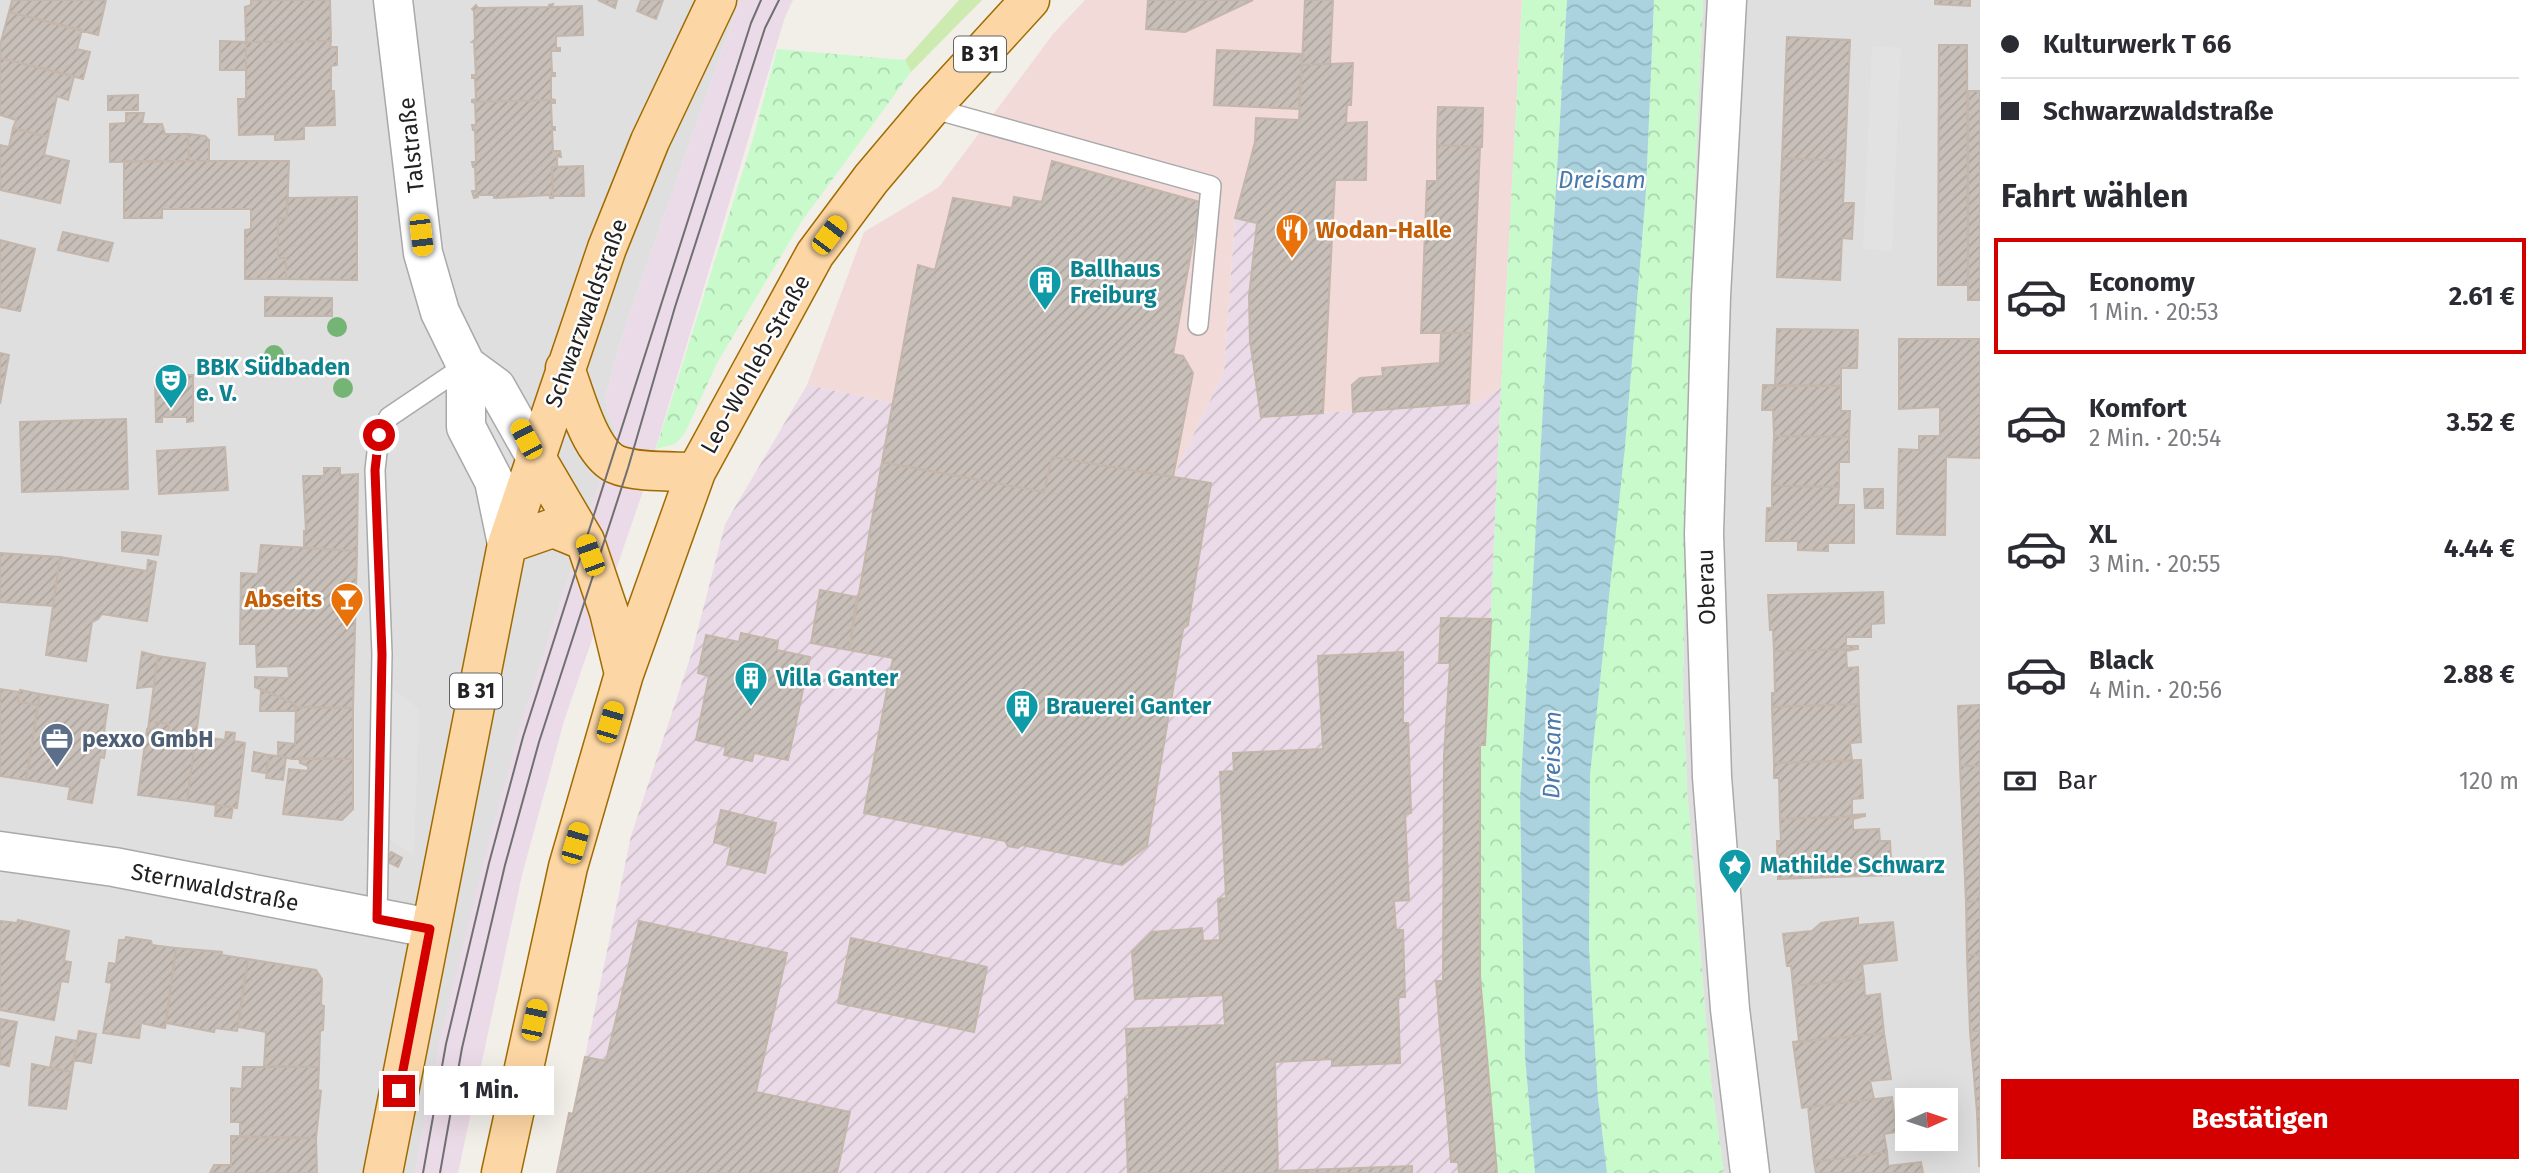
<!DOCTYPE html>
<html lang="de">
<meta charset="utf-8">
<style>
body{margin:0;font-family:"Fira Sans",sans-serif;background:#f7f7f7;color:#2b2b33;height:100vh;display:flex;flex-direction:column;font-size:26px;white-space:nowrap}
*{box-sizing:border-box;margin:0}
p{font-size:23px;color:#7c7c81}
.icon{flex:none;width:38px;height:38px;fill:none;stroke:currentColor;stroke-width:2;stroke-linecap:round;stroke-linejoin:round}
.map{position:relative;flex:1;overflow:hidden}
.drawer{display:flex;flex-direction:column;background:#fff;width:560px}
.drawer>*{flex:none}
.hud{display:grid;align-content:center;height:154px;padding:0 21px;background:#fff}
.needle{width:46px;rotate:87deg}
.buttons{position:absolute;left:1895px;top:1088px;display:grid;gap:14px}
.buttons a{display:grid;place-items:center;width:63px;height:63px;border-radius:0px;background:#fff;box-shadow:0 7px 28px #0002;font-size:35px}
.end{position:absolute;width:32px;height:32px;margin:-16px;border:9px solid #d40000;background:#fff;box-shadow:0 0 0 4px #fff}
.from{border-radius:50%}
.bubble{position:absolute;height:49px;border-radius:0px;background:#fff;box-shadow:0 7px 28px #0002;font-size:23px;font-weight:700;line-height:49px;text-align:center}
.car{position:absolute;width:21px;height:42px;margin:-21px -10px;border-radius:9px;box-shadow:0 0 5px 2px #0007;background:linear-gradient(#f5c518 24%,#345 0 40%,#f5c518 0 76%,#345 0 86%,#f5c518 0)}
.hud b{display:flex;align-items:center;gap:24px;height:66px;font-size:26px}
.hud b+b{border-top:2px solid #e1e1e2}
.hud i{width:18px;height:18px;background:#2b2b33}
ul{padding:0;list-style:none}
li{display:flex;align-items:center;gap:21px;height:116px;margin:0 14px 10px;padding:0 7px;border:4px solid transparent;border-radius:0px}
li div{flex:1}
li b{display:block;font-size:26px}
li em{font-style:normal;font-weight:700}
li.selected{border-color:#d40000}
li>.icon{width:63px;height:63px;stroke-width:1.5}
h2{padding:0 21px;font-size:32px;line-height:84px}
.pay{display:flex;align-items:center;gap:18px;height:77px;padding:0 21px;font-size:26px}
.pay p{margin-inline-start:auto}
.cta{display:flex;gap:14px;margin-top:auto;padding:14px 21px}
.cta a{flex:1;height:80px;border-radius:0px;background:#d40000;color:#fff;font-size:28px;font-weight:700;line-height:80px;text-align:center}
main{display:flex;flex:1;min-height:0}
.map>svg:first-child{display:block}
</style>
<main>
<div class="map">
<svg width="1980" height="1173" viewBox="0 0 1980 1173">
<defs>
<pattern id="industrial-furrows" width="10" height="10" patternUnits="userSpaceOnUse" patternTransform="scale(1.75)"><rect width="10" height="10" fill="#ebdbe8"/><path d="M-1 1l2-2M0 10L10 0M9 11l2-2" fill="none" stroke="#c9bcc7"/></pattern>
<pattern id="park-crowns" width="20" height="18" patternUnits="userSpaceOnUse" patternTransform="scale(1.75)"><rect width="20" height="18" fill="#c8facc"/><path d="M2 6a3 3 0 1 1 6 0M12 15a3 3 0 1 1 6 0" fill="none" stroke="#acd6af"/></pattern>
<pattern id="water-waves" width="16" height="10" patternUnits="userSpaceOnUse" patternTransform="scale(1.75)"><rect width="16" height="10" fill="#aad3df"/><path d="M0 5q4-4 8 0t8 0" fill="none" stroke="#92b5bf"/></pattern>
<pattern id="building-hatch" width="6" height="6" patternUnits="userSpaceOnUse" patternTransform="scale(1.75)"><rect width="6" height="6" fill="#c7bfb8"/><path d="M-1 1l2-2M0 6l6-6M5 7l2-2" fill="none" stroke="#aba49e"/></pattern>
</defs>
<rect width="100%" height="100%" fill="#f2efe9"/>
<!-- residential -->
<path fill="#e0dfdf" fill-rule="evenodd" d="M0,0H740L624,330L606,395L608,414L616,431L518,735L440,1043L415,1173H0Z
M1703,0H1980V1173H1724L1711,1081L1687,790L1683,690L1690,300ZM1908,1101H1946V1139H1908Z"/>
<!-- commercial -->
<path fill="#f2dad9" d="M1085,0H1522L1501,387L1479,402L1261,417L1250,341L1249,296L1257,224L1235,218L1224,372L1173,477L893,403L807,385L864,232L939,187L1053,34Z"/>
<!-- industrial -->
<path fill="url(#industrial-furrows)" d="M1235,218L1257,223L1249,296L1250,341L1261,417L1479,402L1501,387L1485,745H1480V976L1497,1173H557L569,1113L573,1114L631,836L692,652L725,524L807,385L893,403L1173,477L1224,372Z"/>
<!-- railway -->
<path fill="#ebdbe8" d="M740,0H793L785,17L642,494L564,721L522,875L458,1173H415L440,1043L484,861L518,735L616,431L608,414L606,395L624,330Z"/>
<!-- grass -->
<path fill="#cdebb0" d="M959,0H982L911,72L905,60Z"/>
<!-- park -->
<path fill="url(#park-crowns)" d="M1522,0H1567L1520,798L1525,1056L1535,1173H1497L1480,976V745L1485,744L1501,387Z
M1654,0H1703L1690,300L1683,690L1687,790L1711,1081L1724,1173H1607L1598,1098L1589,949L1590,775L1646,191Z
M777,49L905,60L911,72L802,221L717,363L685,433L675,444L656,449L755,132Z"/>
<!-- parking -->
<path fill="#e2e2e2" d="M1872,46L1901,48L1892,251L1863,249Z
M389,686L419,709L414,855L386,837Z"/>
<!-- water -->
<path fill="url(#water-waves)" d="M1567,0H1654L1646,191L1625,446L1590,775L1589,949L1598,1098L1607,1173H1535L1525,1056L1520,798Z"/>
<!-- building -->
<path fill="url(#building-hatch)" stroke="#c4b6ab" stroke-width="2" d="M12,0H106L98,35L9,12Z
M251,0H330L331,41L246,42L245,7L251,5Z
M598,0H617L615,8Z
M641,0H663L656,19L637,11Z
M1148,0H1253L1185,32L1146,29Z
M1305,0H1333L1330,64L1302,65Z
M1935,0H1970V6L1935,4Z
M553,4L552,7L582,6L583,35L556,36V48H560V51H551L552,73H555V76H551V99L555,100L472,102V100L476,99L475,78H472V75H476L474,42H472L475,39L474,11L472,9L476,5L478,8L549,7V5Z
M9,12L82,30L77,49L90,52L83,79L0,58V45Z
M1787,37L1850,40L1845,161L1782,158Z
M220,41L246,42V70H220Z
M331,41L330,47H337V65L331,66V91H334L335,125L304,126V139L275,140V134L239,135L238,99H246V42Z
M1939,45H1967L1968,285H1938Z
M1217,50L1302,54L1299,109L1214,105Z
M0,58L74,76L68,100L57,96L48,137L13,128L16,120L0,115Z
M1353,63L1351,105H1347L1346,123L1367,122L1366,180H1335L1323,413L1261,417L1250,341L1249,296L1257,223L1235,218L1255,142L1256,118L1299,120L1302,65Z
M1968,91H1980V300H1968Z
M138,95V110H108V96Z
M555,100V103H551L552,127H555V130H552L553,151H560L561,157L557,156V167H552L553,198H550V195L494,198V195H478V197L474,198L472,191H476L475,167H473L472,162H476L475,130H473L472,125H476L475,103L472,102Z
M1438,107L1483,108L1482,147L1437,145Z
M126,113H144L142,124H162L165,134H188L189,161L110,162V124L126,123Z
M13,128L48,137L44,155L69,161L60,203L0,190V145L9,147Z
M188,134L205,136L209,140V161H189Z
M1437,145L1480,147L1472,333H1421L1427,181H1437Z
M1782,158L1845,161L1843,203H1854L1852,239L1842,238L1840,280L1777,277Z
M124,161H289L287,218H278V258H286V279H245V230L251,229V209H162V218H124Z
M1052,161L1200,202L1173,354L1183,356L1193,373L1173,477L1052,457L1044,492L882,462L918,265L935,270L953,198L1012,208L1014,197L1042,202Z
M583,166L584,196H553L552,167Z
M357,197V280L286,279V258H278V218H287V198Z
M63,232L113,243L108,261L58,250Z
M0,240L35,249L20,311L0,307Z
M265,297L332,298V316H265Z
M1777,329L1858,330L1857,368H1841V386H1775Z
M1441,333H1472L1469,403L1353,412L1352,385L1360,378L1383,376L1382,368L1440,363Z
M1899,339H1980V458L1946,457L1945,535L1897,534L1899,449L1919,450V436H1940V407L1899,409Z
M0,353L9,355L0,404Z
M160,375V380H188V375H193V421L187,422V417H162V422H156L155,376Z
M1763,385L1841,386V411H1850L1849,437L1774,436L1773,410H1762Z
M126,419L128,489L22,492L20,422Z
M1774,436L1849,437V462H1839V487L1772,486Z
M225,447L228,490L159,494L157,451Z
M1052,457L1211,483L1188,625L1183,629L1147,846L1122,865L1022,845L1018,848L1008,846L1005,841L864,813L893,658L849,650L882,462L1044,492Z
M324,468H340V475L358,474L357,551L304,548V531H306L303,476H324Z
M1772,486L1839,487L1838,505H1854V543H1828V551L1798,550V541H1766L1767,508H1772Z
M1864,489H1883V508H1865Z
M122,532L161,536L158,555L122,551Z
M261,545L357,551L353,708L296,707L295,704L255,687V677L289,678L288,666L257,667L256,644H240L241,573L258,574Z
M0,553L60,557L53,606L0,602Z
M60,557L147,571L148,560L156,562L147,621L102,614L98,619L92,622L86,661L46,655Z
M820,590L857,597L849,650L811,643Z
M1883,592L1884,623L1871,624V637H1846V646H1858V649L1774,651L1773,630H1770L1768,595Z
M1441,618L1491,619L1485,745H1480V976L1497,1173H1459L1458,1162H1451L1436,981H1443L1444,755L1450,663H1439Z
M741,633L778,641L777,650L810,657L788,760L754,753L752,761L724,755L726,747L696,740L709,676L698,673L706,635L739,642Z
M1858,649L1846,651L1847,668L1858,667L1859,704L1772,707V693H1775L1774,651Z
M142,652L158,656L154,686L137,688Z
M1403,652V723H1408L1411,813L1405,814L1409,900L1394,901L1396,930H1403L1405,997H1398L1400,1063L1332,1066V1059L1275,1062L1278,1171L1412,1166V1173H1128L1125,1099H1129L1126,1029L1225,1025L1223,995L1135,999L1132,952L1152,932L1202,928L1203,941L1220,940L1218,899L1226,898L1220,772L1234,771L1233,753L1323,749L1318,656Z
M158,656L205,663L196,736L168,732L169,724L156,722L155,730L148,729Z
M0,689L19,692L18,702L38,705L26,780L0,776Z
M261,689L295,704L296,711H260Z
M20,690L40,694L38,705L18,702Z
M40,694L108,705L103,739H107L104,758L100,757L92,803L68,799L70,787L26,780Z
M1859,704L1861,742L1850,743L1852,761L1774,763L1772,707Z
M1980,705V766H1960L1958,706Z
M296,707L353,708V759H292L278,756V742L295,744Z
M156,722L169,724L168,732L196,736L187,801L138,795L147,729L155,730Z
M226,732L235,733L234,741L245,743L237,808L187,801L196,736L225,740Z
M254,752L269,755L266,773L252,771Z
M269,755L286,757L283,780L266,778Z
M299,758L353,759V809L342,820L283,814L289,769L308,771V766L300,763Z
M1861,760L1863,798L1852,799V815L1865,814V816L1780,819L1779,778H1774V763Z
M1960,766H1980V901L1966,902Z
M216,805L233,807L231,818L215,816Z
M721,810L776,823L765,873L727,864L731,847L714,842Z
M1865,816L1853,819V830L1879,829L1880,841H1890L1892,875L1778,879L1777,841H1781L1780,819Z
M391,852L402,858L398,867L386,861Z
M1980,901V955H1967L1966,902Z
M1858,918V925L1893,922L1897,960L1862,964L1864,979L1793,986L1791,966H1787L1783,934L1812,931L1821,923Z
M18,920L69,931L64,961L71,962L68,982L61,981L54,1020L0,1010V921L17,923Z
M639,921L787,953L756,1092L850,1112L837,1173H557L569,1113L573,1114L585,1057L606,1061Z
M126,937L151,941L152,945L176,948L165,1028L141,1023L139,1038L103,1033L112,983L106,982L109,963L116,964L119,940H125Z
M851,938L987,967L974,1032L838,1003Z
M176,948L222,952V955L248,959L237,1031L215,1028L214,1032L166,1023Z
M1967,955H1980V1031H1970Z
M248,959L316,970L322,979L321,1005L324,1006L323,1030L320,1031L319,1067L264,1066L266,1032L238,1027Z
M1864,979L1865,996L1880,994L1884,1033L1799,1042L1793,986Z
M0,1019L17,1022L9,1066L0,1064Z
M79,1031L96,1034L91,1063L74,1060Z
M1970,1031H1980V1112H1977Z
M1884,1033L1891,1079L1870,1081L1874,1099L1802,1108L1793,1042Z
M56,1037L77,1041L72,1072L50,1068Z
M32,1064L72,1072L66,1109L29,1105Z
M243,1067H319L318,1090L321,1091L316,1138L240,1137V1122H231V1088L242,1089Z
M1892,1097L1896,1132L1884,1134L1887,1152L1814,1162L1808,1107Z
M1977,1112H1980V1166H1979Z
M231,1136L316,1138L317,1173H210L214,1165H231Z
M1887,1152L1888,1166L1921,1162L1923,1173H1816L1814,1162Z"/>
<g fill="none" stroke-linecap="round" stroke-linejoin="round">
<defs>
<path id="service" d="M931,108L1211,186L1198,325
M377,919L382,654L375,470L379,435L389,417L466,365"/>
<path id="minor" d="M1727,0L1711,296L1704,534L1712,777L1730,1009L1750,1173
M0,851L114,867L430,928"/>
<path id="tertiary" d="M393,0L423,253L440,312L466,365V427L494,481L507,544
M466,365L496,387L535,456"/>
<path id="primary" d="M565,368C575,394 589,451 615,464C635,473 673,471 696,472
M535,456L585,541L609,612L624,674
M507,544L553,528L585,541
M383,1173L507,544L607,248L650,141L717,0
M501,1173L568,867L624,674L696,472L815,254L871,179L931,108L1030,0"/>
</defs>
<!-- service casing -->
<use href="#service" stroke="#a9a9a9" stroke-width="22"/>
<!-- minor casing -->
<use href="#minor" stroke="#a9a9a9" stroke-width="41"/>
<!-- tertiary casing -->
<use href="#tertiary" stroke="#a9a9a9" stroke-width="41"/>
<!-- primary casing -->
<use href="#primary" stroke="#a06b00" stroke-width="41"/>
<!-- service -->
<use href="#service" stroke="#fff" stroke-width="19"/>
<!-- minor -->
<use href="#minor" stroke="#fff" stroke-width="38"/>
<!-- tertiary -->
<use href="#tertiary" stroke="#fff" stroke-width="38"/>
<!-- primary -->
<use href="#primary" stroke="#fcd6a4" stroke-width="38"/>
<!-- tram -->
<path stroke="#707070" stroke-width="2" d="M423,1173L446,1044L489,863L523,737L751,23L761,0
M440,1173L462,1048L505,865L539,742L628,468L675,307L765,28L779,0"/>
</g>
<!-- trees -->
<g fill="#74b475">
<circle cx="337" cy="327" r="10"/>
<circle cx="274" cy="355" r="10"/>
<circle cx="343" cy="388" r="10"/>
</g>
<g fill="none" stroke-linecap="round" stroke-linejoin="round">
<!-- route -->
<path stroke="#d40000" stroke-width="9" d="M379,435L375,470L382,654L377,919L430,929L399,1091"/>
</g>
<!-- icons -->
<defs>
<symbol id="restaurant-pin" viewBox="-11 -11 22 30"><path d="M0 17L-7.5 6A9.5 9.5 0 1 1 7.5 6Z" fill="#e8710a" stroke="#fff"/><path d="M-5-6h1v4h1v-4h1v4h1v-4h1v5L-1.5 .5V6h-2V.5L-5-1ZM5-6V6H3V1.5H1.5Q1.5-4 5-6Z" fill="#fff"/></symbol>
<symbol id="building-pin" viewBox="-11 -11 22 30"><path d="M0 17L-7.5 6A9.5 9.5 0 1 1 7.5 6Z" fill="#0f9aa8" stroke="#fff"/><path d="M-4-6H4V6H1V3H-1V6H-4ZM-2.5-4.3h1.7v1.8h-1.7ZM.8-4.3h1.7v1.8H.8ZM-2.5-1h1.7V.8h-1.7ZM.8-1h1.7V.8H.8Z" fill="#fff"/></symbol>
<symbol id="theatre-pin" viewBox="-11 -11 22 30"><path d="M0 17L-7.5 6A9.5 9.5 0 1 1 7.5 6Z" fill="#0f9aa8" stroke="#fff"/><path d="M-5-5.5Q0-4 5-5.5V0Q5 5 0 6Q-5 5-5 0ZM-3.3-2.5H-1v1.5H-3.3ZM1-2.5H3.3v1.5H1ZM-2.8 1Q0 5.5 2.8 1Z" fill="#fff"/></symbol>
<symbol id="bar-pin" viewBox="-11 -11 22 30"><path d="M0 17L-7.5 6A9.5 9.5 0 1 1 7.5 6Z" fill="#e8710a" stroke="#fff"/><path d="M-6-5H6L.8 .8V4.5H3.5V6h-7V4.5H-.8V.8Z" fill="#fff"/></symbol>
<symbol id="office-pin" viewBox="-11 -11 22 30"><path d="M0 17L-7.5 6A9.5 9.5 0 1 1 7.5 6Z" fill="#5c6f8a" stroke="#fff"/><path d="M-6-3h4V-5.5h4V-3h4V5H-6ZM-1-4.5V-3h2v-1.5ZM-6 0V1H6V0Z" fill="#fff"/></symbol>
<symbol id="sight-pin" viewBox="-11 -11 22 30"><path d="M0 17L-7.5 6A9.5 9.5 0 1 1 7.5 6Z" fill="#0f9aa8" stroke="#fff"/><path d="M0-6L1.8-2.2L6-1.7L2.9 1.2L3.7 5.4L0 3.3L-3.7 5.4L-2.9 1.2L-6-1.7L-1.8-2.2Z" fill="#fff"/></symbol>
</defs>
<g fill-rule="evenodd">
<use href="#restaurant-pin" x="1273" y="211" width="38" height="52"/>
<use href="#building-pin" x="1026" y="263" width="38" height="52"/>
<use href="#theatre-pin" x="152" y="361" width="38" height="52"/>
<use href="#bar-pin" x="328" y="580" width="38" height="52"/>
<use href="#building-pin" x="732" y="659" width="38" height="52"/>
<use href="#building-pin" x="1003" y="687" width="38" height="52"/>
<use href="#office-pin" x="38" y="720" width="38" height="52"/>
<use href="#sight-pin" x="1716" y="846" width="38" height="52"/>
</g>
<g text-anchor="middle" dominant-baseline="central" stroke-width="5" stroke-linejoin="round" paint-order="stroke">
<!-- shield labels -->
<g fill="#fff" stroke="#646464" stroke-width="2">
<rect x="954" y="36.5" width="52" height="35" rx="5"/>
<rect x="450" y="673.5" width="52" height="35" rx="5"/>
</g>
<g font-size="21" font-weight="bold" fill="#222">
<text x="980" y="54">B 31</text>
<text x="476" y="691">B 31</text>
</g>
<!-- street labels -->
<g font-size="23" fill="#222" stroke="#fff">
<text transform="translate(411 145) rotate(-96)">Talstraße</text>
<text transform="translate(586 313) rotate(-70)">Schwarzwaldstraße</text>
<text transform="translate(755 364) rotate(-61)">Leo-Wohleb-Straße</text>
<text transform="translate(1706 587) rotate(-92)">Oberau</text>
<text transform="translate(215 887) rotate(11)">Sternwaldstraße</text>
</g>
<!-- food labels -->
<g font-size="23" font-weight="bold" fill="#c56008" stroke="#fff" text-anchor="start">
<text x="1316" y="230">Wodan-Halle</text>
<text x="322" y="599" text-anchor="end">Abseits</text>
</g>
<!-- culture labels -->
<g font-size="23" font-weight="bold" fill="#0d838f" stroke="#fff" text-anchor="start">
<text x="1070" y="269">Ballhaus<tspan x="1070" dy="26">Freiburg</tspan></text>
<text x="196" y="367">BBK Südbaden<tspan x="196" dy="26">e. V.</tspan></text>
<text x="776" y="678">Villa Ganter</text>
<text x="1046" y="706">Brauerei Ganter</text>
<text x="1760" y="865">Mathilde Schwarz</text>
</g>
<!-- service labels -->
<g font-size="23" font-weight="bold" fill="#4e5e75" stroke="#fff" text-anchor="start">
<text x="82" y="739">pexxo GmbH</text>
</g>
<!-- water labels -->
<g font-size="24" font-style="italic" fill="#4a7aab" stroke="#fff">
<text x="1602" y="180">Dreisam</text>
<text transform="translate(1552 755) rotate(-89)">Dreisam</text>
</g>
</g>
</svg>
<div class="buttons">
<a><svg class="needle" viewBox="-14 -14 28 28"><path d="M0-13l5 13h-10z" fill="#e53935"/><path d="M0 13l5-13h-10z" fill="#7c7c81"/></svg></a>
</div>
<i class="end from" style="left:379px;top:435px"></i>
<i class="end" style="left:399px;top:1091px"></i>
<div class="bubble" style="left:424px;top:1066px;width:130px">1 Min.</div>
<i class="car" style="left:421px;top:235px;rotate:173deg"></i>
<i class="car" style="left:829px;top:235px;rotate:37deg"></i>
<i class="car" style="left:526px;top:439px;rotate:332deg"></i>
<i class="car" style="left:590px;top:555px;rotate:340deg"></i>
<i class="car" style="left:610px;top:722px;rotate:16deg"></i>
<i class="car" style="left:575px;top:843px;rotate:16deg"></i>
<i class="car" style="left:534px;top:1020px;rotate:12deg"></i>
</div>
<section class="drawer">
<div class="hud">
<b><i class="from"></i>Kulturwerk T 66</b>
<b><i></i>Schwarzwaldstraße</b>
</div>
<h2>Fahrt wählen</h2>
<ul>
<li class="selected"><svg class="icon" aria-label="car" viewBox="0 0 24 24"><path d="M5 17H2v-5l4-1 3-4h7l3 4 3 1v5h-3M9 17h6M6 11h13"/><circle cx="7" cy="17" r="2"/><circle cx="17" cy="17" r="2"/></svg><div><b>Economy</b><p>1 Min. · 20:53</p></div><em>2.61 €</em></li>
<li><svg class="icon" aria-label="car" viewBox="0 0 24 24"><path d="M5 17H2v-5l4-1 3-4h7l3 4 3 1v5h-3M9 17h6M6 11h13"/><circle cx="7" cy="17" r="2"/><circle cx="17" cy="17" r="2"/></svg><div><b>Komfort</b><p>2 Min. · 20:54</p></div><em>3.52 €</em></li>
<li><svg class="icon" aria-label="car" viewBox="0 0 24 24"><path d="M5 17H2v-5l4-1 3-4h7l3 4 3 1v5h-3M9 17h6M6 11h13"/><circle cx="7" cy="17" r="2"/><circle cx="17" cy="17" r="2"/></svg><div><b>XL</b><p>3 Min. · 20:55</p></div><em>4.44 €</em></li>
<li><svg class="icon" aria-label="car" viewBox="0 0 24 24"><path d="M5 17H2v-5l4-1 3-4h7l3 4 3 1v5h-3M9 17h6M6 11h13"/><circle cx="7" cy="17" r="2"/><circle cx="17" cy="17" r="2"/></svg><div><b>Black</b><p>4 Min. · 20:56</p></div><em>2.88 €</em></li>
</ul>
<div class="pay"><svg class="icon" aria-label="cash" viewBox="0 0 24 24"><path d="M3 7h18v10H3z"/><circle cx="12" cy="12" r="2"/></svg>Bar<p>120 m</p></div>
<div class="cta"><a>Bestätigen</a></div>
</section>
</main>
